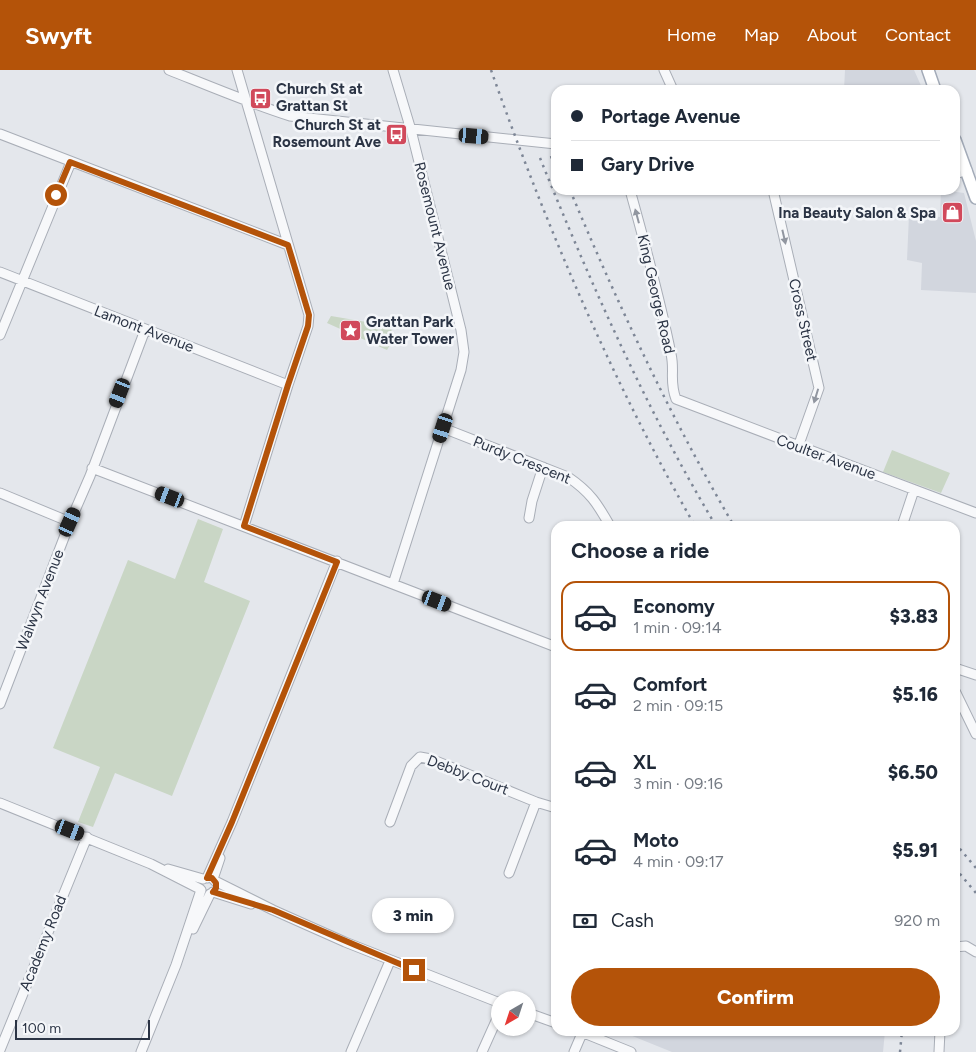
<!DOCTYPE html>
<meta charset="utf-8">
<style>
body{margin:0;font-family:Figtree,sans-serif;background:#f6f6f7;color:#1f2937;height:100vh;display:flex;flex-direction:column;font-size:19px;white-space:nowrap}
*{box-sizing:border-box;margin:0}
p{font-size:16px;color:#747a83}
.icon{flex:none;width:28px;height:28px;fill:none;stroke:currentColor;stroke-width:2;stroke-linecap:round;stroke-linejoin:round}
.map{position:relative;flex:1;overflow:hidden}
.details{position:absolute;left:551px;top:451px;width:409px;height:515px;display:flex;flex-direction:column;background:#fff;border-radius:15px;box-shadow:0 1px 4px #0004}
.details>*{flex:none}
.banner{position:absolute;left:551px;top:15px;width:409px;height:110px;border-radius:15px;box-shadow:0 1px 4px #0004;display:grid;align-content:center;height:110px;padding:0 20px;background:#fff}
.needle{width:32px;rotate:219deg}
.fabs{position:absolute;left:491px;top:921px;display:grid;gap:10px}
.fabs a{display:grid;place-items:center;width:45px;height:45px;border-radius:50%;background:#fff;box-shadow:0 1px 4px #0004;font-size:25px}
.scale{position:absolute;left:15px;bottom:12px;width:135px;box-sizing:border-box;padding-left:5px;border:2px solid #2b3445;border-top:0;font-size:14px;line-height:18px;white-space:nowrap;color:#2b3445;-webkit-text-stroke:4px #f4f6f9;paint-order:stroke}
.end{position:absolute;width:22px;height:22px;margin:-11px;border:6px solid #b45309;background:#fff;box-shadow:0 0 0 2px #fff}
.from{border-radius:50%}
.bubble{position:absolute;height:35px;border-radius:18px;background:#fff;box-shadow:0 1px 4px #0004;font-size:16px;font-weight:800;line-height:35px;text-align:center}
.car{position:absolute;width:15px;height:30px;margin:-15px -8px;border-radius:6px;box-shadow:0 0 4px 1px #0007;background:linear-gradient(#222 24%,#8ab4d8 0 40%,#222 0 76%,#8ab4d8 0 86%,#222 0)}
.banner b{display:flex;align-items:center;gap:18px;height:48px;font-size:19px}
.banner b+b{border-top:1px solid #e0e1e3}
.banner i{width:12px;height:12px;background:#1f2937}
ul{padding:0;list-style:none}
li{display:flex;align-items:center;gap:15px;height:70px;margin:0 10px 8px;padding:0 10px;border:2px solid transparent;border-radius:15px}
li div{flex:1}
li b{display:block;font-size:19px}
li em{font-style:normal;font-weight:800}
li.on{border-color:#b45309}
li>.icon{width:45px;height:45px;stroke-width:1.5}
h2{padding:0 20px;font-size:22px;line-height:60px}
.pay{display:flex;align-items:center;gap:12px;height:55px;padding:0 20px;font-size:19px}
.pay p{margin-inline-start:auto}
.button{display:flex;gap:10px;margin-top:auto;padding:10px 20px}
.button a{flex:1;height:58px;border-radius:30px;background:#b45309;color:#fff;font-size:20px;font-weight:800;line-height:58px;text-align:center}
header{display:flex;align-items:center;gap:30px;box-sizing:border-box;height:70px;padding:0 25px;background:#b45309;color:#fff}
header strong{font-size:24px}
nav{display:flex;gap:28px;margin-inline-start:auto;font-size:18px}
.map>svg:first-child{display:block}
</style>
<header>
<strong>Swyft</strong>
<nav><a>Home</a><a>Map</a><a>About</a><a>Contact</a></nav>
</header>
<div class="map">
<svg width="976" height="982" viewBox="0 0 976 982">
<rect width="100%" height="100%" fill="#e4e7ec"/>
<!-- built -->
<path fill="#d2d6de" d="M845,0H914L923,20H844Z
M941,120L964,123L976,171V223L921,220L922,193L907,190L909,145L940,147Z
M620,961H885L883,982H672Z"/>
<!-- green -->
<path fill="#c9d6c5" d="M331,246L390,256L394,268L387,280L327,253Z
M892,380L950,403L941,423L883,402Z
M198,449L223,459L204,512L250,531L172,726L115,703L93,757L78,752L100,697L53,678L128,490L175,509Z"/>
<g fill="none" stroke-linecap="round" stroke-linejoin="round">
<defs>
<path id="minor" d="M169,0C209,16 249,33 290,46L556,74
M237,0L309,245L308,256L288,315L244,456
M393,0L411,60L461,260L464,282L461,300L393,514
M664,0L673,20
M0,64L288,175
M955,104L967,100
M630,120C645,174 660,229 671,284C675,301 669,311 676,329C776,368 876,405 976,443
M773,120L819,318L798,377
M0,202L288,315
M0,265L71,92
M443,358L568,407C590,422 597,433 610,456
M92,398L556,577
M0,423L70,452
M529,448L532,431L543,397
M902,456L914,420
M955,598L976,605
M955,621L976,664
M0,634L70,452L90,406L145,260
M0,733L151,794L200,819
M390,752L411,696L420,687L431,689L536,732L556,738
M168,799L203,809
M509,803L536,732
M207,808L232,752L337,491
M213,809L220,788
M215,811L273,840L345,872L500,933
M213,822L251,834
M193,859L210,824
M955,877L966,876L976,882
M528,943L556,953
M579,961L631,982
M0,980L87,767
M141,982L176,895L201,820
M351,982L390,891
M482,982L500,942
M574,982L583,961
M939,982L940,961"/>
<path id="major" d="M928,0L935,20
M955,70L976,128"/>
</defs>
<!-- minor casing -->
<use href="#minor" stroke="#a9aeb7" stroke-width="11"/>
<!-- major casing -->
<use href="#major" stroke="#a3abb8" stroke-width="14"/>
<!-- minor -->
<use href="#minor" stroke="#f7f8fa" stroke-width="9"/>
<!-- major -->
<use href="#major" stroke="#fff" stroke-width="11"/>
<!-- rail -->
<path stroke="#7d8696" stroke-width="2.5" stroke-dasharray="2.5 5" stroke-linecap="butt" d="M491,0C547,158 612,311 695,456
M551,86L556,101
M540,88C591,214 646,339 716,456
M570,120C618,235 671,348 734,456
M955,773L976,798
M955,798L976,823
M900,982L902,961"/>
</g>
<!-- one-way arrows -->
<defs><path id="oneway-solid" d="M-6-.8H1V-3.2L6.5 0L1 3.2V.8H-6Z" transform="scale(1.25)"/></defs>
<g fill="#9196a0">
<use href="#oneway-solid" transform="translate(637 146) rotate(-105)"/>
<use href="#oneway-solid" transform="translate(784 167) rotate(77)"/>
<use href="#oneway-solid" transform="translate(816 326) rotate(107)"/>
</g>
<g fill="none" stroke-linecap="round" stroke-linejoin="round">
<!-- route -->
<path stroke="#b45309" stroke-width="6" d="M56,125L70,92L288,175L309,245L308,256L288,315L244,456L337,492L232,752L207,808H212L216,813V818L213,822L273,840L414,900"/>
</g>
<!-- icons -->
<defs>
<symbol id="bus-square" viewBox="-11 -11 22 22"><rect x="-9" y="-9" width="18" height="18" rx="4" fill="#d1495b" stroke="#f4f6f9"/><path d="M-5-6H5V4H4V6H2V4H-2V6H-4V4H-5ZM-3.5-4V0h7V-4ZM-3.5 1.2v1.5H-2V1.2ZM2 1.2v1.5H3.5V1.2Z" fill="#fff"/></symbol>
<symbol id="shop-square" viewBox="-11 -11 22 22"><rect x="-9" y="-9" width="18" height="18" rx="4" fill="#d1495b" stroke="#f4f6f9"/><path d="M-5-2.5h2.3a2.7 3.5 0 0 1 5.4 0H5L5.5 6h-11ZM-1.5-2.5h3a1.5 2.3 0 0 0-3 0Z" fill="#fff"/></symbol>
<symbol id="sight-square" viewBox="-11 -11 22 22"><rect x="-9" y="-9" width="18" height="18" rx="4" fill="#d1495b" stroke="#f4f6f9"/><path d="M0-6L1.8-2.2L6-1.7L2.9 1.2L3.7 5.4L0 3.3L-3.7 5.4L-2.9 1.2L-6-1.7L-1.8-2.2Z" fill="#fff"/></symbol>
</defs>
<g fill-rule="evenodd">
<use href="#bus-square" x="248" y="16" width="25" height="25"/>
<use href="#bus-square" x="384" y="52" width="25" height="25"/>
<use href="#shop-square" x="940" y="130" width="25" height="25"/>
<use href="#sight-square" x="338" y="248" width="25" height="25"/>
</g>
<g text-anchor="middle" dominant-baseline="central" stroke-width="5" stroke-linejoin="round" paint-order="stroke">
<!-- poi labels -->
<g font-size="15" font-weight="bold" fill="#2b3445" stroke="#f4f6f9" text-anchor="start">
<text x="276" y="19">Church St at<tspan x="276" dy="17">Grattan St</tspan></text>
<text x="381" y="55" text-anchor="end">Church St at<tspan x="381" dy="17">Rosemount Ave</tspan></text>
<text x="936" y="143" text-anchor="end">Ina Beauty Salon &amp; Spa</text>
<text x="366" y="252">Grattan Park<tspan x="366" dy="17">Water Tower</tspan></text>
</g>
<!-- street labels -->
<g font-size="15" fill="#2b3445" stroke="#f4f6f9">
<text transform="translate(435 156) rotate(76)">Rosemount Avenue</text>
<text transform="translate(656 224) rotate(77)">King George Road</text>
<text transform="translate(803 250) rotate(77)">Cross Street</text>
<text transform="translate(144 259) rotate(21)">Lamont Avenue</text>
<text transform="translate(826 387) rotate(20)">Coulter Avenue</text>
<text transform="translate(522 390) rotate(22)">Purdy Crescent</text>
<text transform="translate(40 530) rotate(-69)">Walwyn Avenue</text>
<text transform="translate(468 705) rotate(21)">Debby Court</text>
<text transform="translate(43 873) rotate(-68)">Academy Road</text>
</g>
</g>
</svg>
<div class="fabs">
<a><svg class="needle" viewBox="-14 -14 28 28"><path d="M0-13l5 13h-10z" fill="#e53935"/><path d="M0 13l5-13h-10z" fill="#747a83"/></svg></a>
</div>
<div class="scale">100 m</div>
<i class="end from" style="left:56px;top:125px"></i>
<i class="end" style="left:414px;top:900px"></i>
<div class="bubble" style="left:372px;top:828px;width:82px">3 min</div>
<i class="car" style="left:474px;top:66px;rotate:95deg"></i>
<i class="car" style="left:120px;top:323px;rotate:201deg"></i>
<i class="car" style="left:443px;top:358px;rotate:198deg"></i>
<i class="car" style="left:170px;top:427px;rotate:291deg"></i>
<i class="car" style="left:70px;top:452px;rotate:24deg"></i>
<i class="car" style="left:437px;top:531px;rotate:111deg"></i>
<i class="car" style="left:70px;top:760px;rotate:111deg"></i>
<div class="banner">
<b><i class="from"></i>Portage Avenue</b>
<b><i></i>Gary Drive</b>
</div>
<section class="details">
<h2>Choose a ride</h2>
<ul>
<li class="on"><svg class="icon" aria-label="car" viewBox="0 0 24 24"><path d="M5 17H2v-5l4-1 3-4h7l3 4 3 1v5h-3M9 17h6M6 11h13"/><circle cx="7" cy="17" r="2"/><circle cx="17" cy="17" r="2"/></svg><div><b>Economy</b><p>1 min · 09:14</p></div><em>$3.83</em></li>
<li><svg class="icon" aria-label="car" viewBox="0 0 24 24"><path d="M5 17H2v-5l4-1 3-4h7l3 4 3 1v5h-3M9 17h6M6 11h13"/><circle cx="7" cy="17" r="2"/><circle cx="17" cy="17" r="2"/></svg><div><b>Comfort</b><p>2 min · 09:15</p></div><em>$5.16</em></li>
<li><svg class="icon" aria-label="car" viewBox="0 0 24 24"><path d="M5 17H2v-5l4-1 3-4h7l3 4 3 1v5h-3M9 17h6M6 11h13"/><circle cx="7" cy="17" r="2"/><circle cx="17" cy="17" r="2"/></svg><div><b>XL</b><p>3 min · 09:16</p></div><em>$6.50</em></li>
<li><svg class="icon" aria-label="car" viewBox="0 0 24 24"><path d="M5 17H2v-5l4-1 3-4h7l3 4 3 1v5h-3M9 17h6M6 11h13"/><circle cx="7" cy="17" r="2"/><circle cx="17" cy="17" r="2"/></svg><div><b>Moto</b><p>4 min · 09:17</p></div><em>$5.91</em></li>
</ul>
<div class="pay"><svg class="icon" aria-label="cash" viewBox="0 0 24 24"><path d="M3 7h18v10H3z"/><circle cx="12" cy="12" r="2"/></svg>Cash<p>920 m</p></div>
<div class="button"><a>Confirm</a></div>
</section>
</div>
